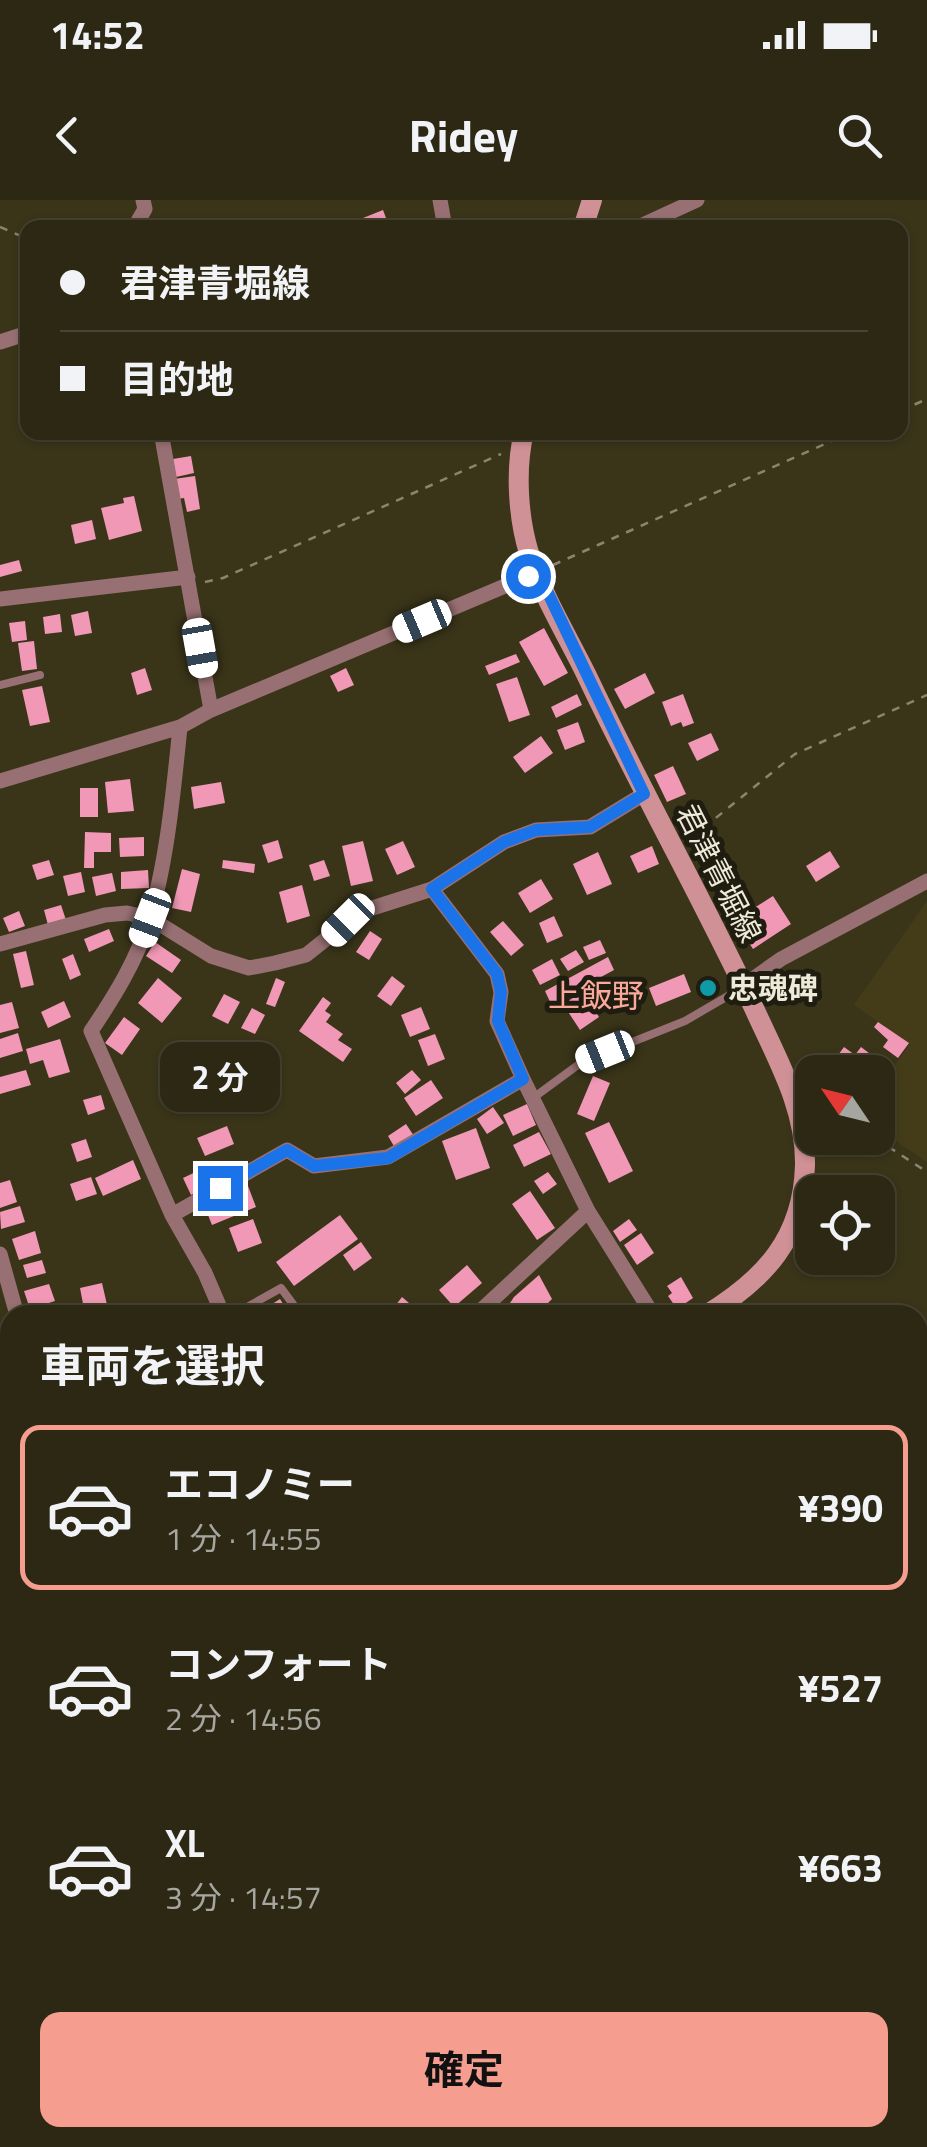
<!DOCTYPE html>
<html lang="ja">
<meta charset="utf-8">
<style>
body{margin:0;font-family:"Titillium Web","Noto Sans JP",sans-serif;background:#383421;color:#f1f3f6;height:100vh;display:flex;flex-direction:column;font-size:38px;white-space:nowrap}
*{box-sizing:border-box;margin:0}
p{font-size:32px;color:#a6a6a0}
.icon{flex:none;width:55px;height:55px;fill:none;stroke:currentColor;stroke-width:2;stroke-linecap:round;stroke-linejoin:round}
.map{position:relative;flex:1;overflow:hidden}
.panel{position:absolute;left:0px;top:1105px;width:928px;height:842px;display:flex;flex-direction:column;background:#2c2813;border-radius:30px 30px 0 0;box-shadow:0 2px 8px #0004,0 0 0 2px #484433}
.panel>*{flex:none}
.banner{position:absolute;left:20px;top:20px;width:888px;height:220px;border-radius:20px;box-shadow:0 2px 8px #0004,0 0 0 2px #484433;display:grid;align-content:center;height:220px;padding:0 40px;background:#2c2813}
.needle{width:65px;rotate:305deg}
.buttons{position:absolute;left:795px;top:855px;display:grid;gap:20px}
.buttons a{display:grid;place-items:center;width:100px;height:100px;border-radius:20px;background:#2c2813;box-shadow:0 2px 8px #0004,0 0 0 2px #484433;font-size:50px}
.end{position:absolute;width:45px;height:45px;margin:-22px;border:12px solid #1a73e8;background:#fff;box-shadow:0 0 0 5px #fff}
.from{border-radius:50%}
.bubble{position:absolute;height:70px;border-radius:20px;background:#2c2813;box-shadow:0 2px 8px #0004,0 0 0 2px #484433;font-size:32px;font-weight:700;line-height:70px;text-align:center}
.car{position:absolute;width:30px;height:60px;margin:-30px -15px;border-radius:12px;box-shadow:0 0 8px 2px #0007;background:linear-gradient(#fff 24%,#345 0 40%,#fff 0 76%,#345 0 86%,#fff 0)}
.banner b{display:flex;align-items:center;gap:35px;height:95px;font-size:38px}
.banner b+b{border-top:2px solid #484433}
.banner i{width:25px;height:25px;background:#f1f3f6}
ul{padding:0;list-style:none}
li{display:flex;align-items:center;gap:30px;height:165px;margin:0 20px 15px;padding:0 20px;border:5px solid transparent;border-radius:20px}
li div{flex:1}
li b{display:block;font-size:38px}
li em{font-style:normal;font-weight:700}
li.selected{border-color:#f59d8e}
li>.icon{width:90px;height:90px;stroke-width:1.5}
h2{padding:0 40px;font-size:45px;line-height:120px}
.button{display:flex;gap:20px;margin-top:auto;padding:20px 40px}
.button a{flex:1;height:115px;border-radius:20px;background:#f59d8e;color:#111;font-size:40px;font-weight:700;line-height:115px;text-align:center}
.status{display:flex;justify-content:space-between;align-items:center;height:70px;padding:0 50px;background:#2c2813;direction:ltr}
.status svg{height:28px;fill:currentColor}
header{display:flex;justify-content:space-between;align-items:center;height:130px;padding:0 40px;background:#2c2813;font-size:45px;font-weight:700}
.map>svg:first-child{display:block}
</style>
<div class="status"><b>14:52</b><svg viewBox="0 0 49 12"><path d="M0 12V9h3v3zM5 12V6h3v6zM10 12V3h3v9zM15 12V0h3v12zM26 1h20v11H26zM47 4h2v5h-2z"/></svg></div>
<header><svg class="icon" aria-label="back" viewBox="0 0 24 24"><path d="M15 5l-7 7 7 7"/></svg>Ridey<svg class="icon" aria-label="search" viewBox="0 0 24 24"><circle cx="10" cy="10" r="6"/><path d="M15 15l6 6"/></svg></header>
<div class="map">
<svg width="927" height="1947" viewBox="0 0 927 1947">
<rect width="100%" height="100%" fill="#3a3519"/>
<!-- built -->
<path fill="#443c19" d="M927,701V962L878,929V889L910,844L854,805Z"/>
<!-- building -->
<path fill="#f098b6" d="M383,10L389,26L367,28L363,18Z
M191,256L194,273L176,277L173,259Z
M195,276L200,309L187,312L184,298L178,299L174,279Z
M134,296L142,331L109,340L101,308L124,303L123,298Z
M92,320L96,339L75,344L71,325Z
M19,360L22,371L0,377V365Z
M88,411L92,433L75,436L71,415Z
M60,414L62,432L45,434L43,417Z
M25,421L27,440L12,442L9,423Z
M544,428L568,473L544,486L519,442Z
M34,441L37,469L22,471L18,443Z
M516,454L520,462L489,475L485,466Z
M145,468L152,490L137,495L131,473Z
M346,468L354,485L338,492L330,476Z
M645,473L655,493L625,509L614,489Z
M517,477L530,515L509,522L496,484Z
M42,486L50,522L30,526L22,490Z
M577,494L582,505L556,518L551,507Z
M683,494L694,523L683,527L681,522L671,526L662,502Z
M578,522L585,542L565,550L557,530Z
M711,533L719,550L697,561L688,543Z
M541,536L553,553L525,573L513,557Z
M673,566L686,594L667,602L654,575Z
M130,579L134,611L108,613L105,582Z
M221,582L225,603L194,609L191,587Z
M80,588H98V617H80Z
M85,632L111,633V652H94V668H84Z
M144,637V656L120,657L119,638Z
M278,640L283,658L268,663L262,645Z
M363,641L373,681L351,686L342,646Z
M403,641L415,667L397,675L385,649Z
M652,646L659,664L638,673L630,656Z
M830,651L840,667L816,682L806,666Z
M598,652L612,684L587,695L573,664Z
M49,660L54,675L37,680L32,665Z
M223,660L255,664L254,673L222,668Z
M324,660L330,676L314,681L309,665Z
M182,669L200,674L191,712L172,708Z
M148,670L149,688L121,689V672Z
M81,672L85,692L68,696L63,676Z
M112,673L116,691L96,696L92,677Z
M541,679L553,699L530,713L518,693Z
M302,685L310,716L287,723L279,692Z
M773,696L791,724L753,749L740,729L759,717L754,708Z
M61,705L66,720L48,725L44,710Z
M19,711L25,726L9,732L3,718Z
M554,716L563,736L547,743L539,723Z
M503,721L524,745L511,756L490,732Z
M109,729L114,741L89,752L84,739Z
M370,731L382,739L369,760L356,752Z
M600,740L606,753L589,760L583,747Z
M155,742L181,760L172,773L146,756Z
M576,750L584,762L568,771L560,759Z
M26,751L34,785L21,788L13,754Z
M73,754L81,775L70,780L62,759Z
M608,757L614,770L551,804L545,791Z
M552,759L560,775L540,785L532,770Z
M684,774L691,792L656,806L649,788Z
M392,776L405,786L391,806L377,796Z
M158,778L182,798L162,823L138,803Z
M276,778L285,782L275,807L266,804Z
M583,792L599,817L580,830L563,804Z
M224,794L240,802L228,824L212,816Z
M323,797L331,803L325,811L331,815L326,822L343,834L338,840L352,849L343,862L299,831Z
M64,801L71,817L48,828L41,812Z
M12,802L19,828L0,833V805Z
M421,807L430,829L410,837L401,815Z
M252,808L265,815L255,834L241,828Z
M124,817L140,829L122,855L105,843Z
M878,822L909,843L898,858L883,847L888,840L874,827Z
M18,833L23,851L0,858V839Z
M435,834L445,859L428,866L418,840Z
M60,839L70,872L49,878L43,860L30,864L26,849Z
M844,847L855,855L861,847L873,856L869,862L879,869L877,872H838L830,866Z
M190,854L218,877L201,897L173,874Z
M26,870L31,885L0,894V877Z
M412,870L421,880L405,894L396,883Z
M593,876L610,883L594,921L577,914Z
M431,880L443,898L416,916L404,898Z
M101,895L105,909L88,915L83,900Z
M527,904L536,925L513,936L503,915Z
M493,907L504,923L487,934L477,919Z
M609,922L633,971L609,983L585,933Z
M406,924L414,936L395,948L388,936Z
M227,926L234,944L205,956L197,938Z
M476,928L490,968L456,980L442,941Z
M539,932L551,954L524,967L513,945Z
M86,939L92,957L77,962L71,944Z
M133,960L141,979L103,996L95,978Z
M206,967L214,984L191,995L183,978Z
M548,972L557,984L543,994L534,981Z
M91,977L97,994L76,1001L70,984Z
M10,980L17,1002L0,1008V983Z
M248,986L256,1007L212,1025L204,1005Z
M530,991L555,1028L537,1040L512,1004Z
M20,1006L25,1022L1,1029L0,1012Z
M340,1015L358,1039L294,1086L276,1062Z
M253,1019L262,1043L238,1052L229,1028Z
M629,1019L637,1030L620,1042L613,1031Z
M35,1031L41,1053L19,1060L12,1039Z
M641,1033L654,1053L637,1065L624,1045Z
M361,1042L372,1058L354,1071L343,1055Z
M42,1060L46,1073L27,1078L23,1065Z
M467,1065L482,1083L454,1107L439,1090Z
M539,1075L552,1099L536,1115H502L514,1097Z
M681,1077L693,1098L677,1109L668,1096L672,1093L667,1086Z
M102,1083L108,1109L85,1114L80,1088Z
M49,1084L55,1101L30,1109L24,1091Z
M402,1097L423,1115H388Z
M280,1099L290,1115H255Z"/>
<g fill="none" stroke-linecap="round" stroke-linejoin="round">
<!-- path -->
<path stroke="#89856e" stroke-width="2.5" stroke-dasharray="8 8" stroke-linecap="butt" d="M0,27L28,39
M900,211L927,199
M553,365L852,232
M205,382L223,378L501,254
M691,638L795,554L927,495
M875,938L927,972
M918,1623L927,1629
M418,1938L432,1947
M909,1938L924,1947"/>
<!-- service -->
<path stroke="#987073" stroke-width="8" d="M0,485L40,475
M533,898L582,862L685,821L740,789
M233,1115L281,1088L301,1115
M4,1421L10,1419"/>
<!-- minor -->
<path stroke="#987073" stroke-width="15" d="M440,0L445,28
M134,28L145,9L143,0
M636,28L697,0
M0,142L28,133
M161,232L211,510
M0,399L188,377
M180,527C174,586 167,664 149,720C137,760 114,797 91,831L172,1015L205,1073L223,1115
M0,581L180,527L211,510L538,372
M432,689L497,774L501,792L497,821L523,879L588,1011L653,1115
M0,744L105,715L127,713L150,718L211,756L249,768L275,763L306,755L360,712L432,689L504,642L536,630L590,627L644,594
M743,786L781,759L927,681
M172,1015L287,950L314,966L388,957L523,879
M0,1054L17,1115
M476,1115L588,1011
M0,1154L10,1153
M918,1294L927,1300
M0,1308L10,1304
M0,1648L10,1655
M918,1695L927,1680
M152,1947L159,1938
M748,1947L755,1938"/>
<!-- secondary -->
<path stroke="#cf9196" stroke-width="20" d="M583,28L592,0
M524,232C515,269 518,317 529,353C542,395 568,437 587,476C640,588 701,696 754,808C777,859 806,908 805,965C803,1038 765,1079 706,1115
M0,1623L10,1610"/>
</g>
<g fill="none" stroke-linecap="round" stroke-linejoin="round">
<!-- route -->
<path stroke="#1a73e8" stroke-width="12" d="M220,988L287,950L314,966L388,958L523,879L498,821L501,792L497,774L432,689L504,642L536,630L590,627L644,594L538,372L528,376"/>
</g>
<!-- markers -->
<circle fill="#0f9aa8" stroke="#1f1c10" stroke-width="4" cx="708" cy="788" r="10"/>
<g text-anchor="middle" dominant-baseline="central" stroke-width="10" stroke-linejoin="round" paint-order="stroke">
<!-- street labels -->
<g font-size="30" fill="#edeada" stroke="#1f1c10">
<text transform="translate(719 673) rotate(63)">君津青堀線</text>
</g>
<!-- poi labels -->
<g font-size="30" font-weight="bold" fill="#edeada" stroke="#1f1c10" text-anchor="start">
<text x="728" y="788">忠魂碑</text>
</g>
<!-- neighbourhood labels -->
<g font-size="32" fill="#fba99a" stroke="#1f1c10">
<text x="596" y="795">上飯野</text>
</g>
</g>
</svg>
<div class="buttons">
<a><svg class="needle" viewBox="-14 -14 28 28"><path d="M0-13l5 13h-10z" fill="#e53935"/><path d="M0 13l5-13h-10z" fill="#a6a6a0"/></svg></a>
<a><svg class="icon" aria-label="locate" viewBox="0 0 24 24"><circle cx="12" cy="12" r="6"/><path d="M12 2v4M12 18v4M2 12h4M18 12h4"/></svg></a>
</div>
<i class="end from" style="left:528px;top:376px"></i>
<i class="end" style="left:220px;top:988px"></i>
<div class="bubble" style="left:160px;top:842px;width:120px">2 分</div>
<i class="car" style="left:422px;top:421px;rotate:247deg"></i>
<i class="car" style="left:200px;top:448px;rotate:170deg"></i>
<i class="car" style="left:150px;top:718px;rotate:201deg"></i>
<i class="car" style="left:348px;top:720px;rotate:225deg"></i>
<i class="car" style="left:605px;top:852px;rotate:248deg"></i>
<div class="banner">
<b><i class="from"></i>君津青堀線</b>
<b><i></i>目的地</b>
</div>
<section class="panel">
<h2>車両を選択</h2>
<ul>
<li class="selected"><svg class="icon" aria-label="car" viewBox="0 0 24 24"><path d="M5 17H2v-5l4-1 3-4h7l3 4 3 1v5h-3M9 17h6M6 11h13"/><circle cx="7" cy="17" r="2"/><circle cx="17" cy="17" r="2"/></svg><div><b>エコノミー</b><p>1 分 · 14:55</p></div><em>¥390</em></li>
<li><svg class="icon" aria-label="car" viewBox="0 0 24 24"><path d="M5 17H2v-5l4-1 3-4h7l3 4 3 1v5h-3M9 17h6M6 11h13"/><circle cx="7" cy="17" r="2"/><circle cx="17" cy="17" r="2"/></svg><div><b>コンフォート</b><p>2 分 · 14:56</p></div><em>¥527</em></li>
<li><svg class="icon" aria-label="car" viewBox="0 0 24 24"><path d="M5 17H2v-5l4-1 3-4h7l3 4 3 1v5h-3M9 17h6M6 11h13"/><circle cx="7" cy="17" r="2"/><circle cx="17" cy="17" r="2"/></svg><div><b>XL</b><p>3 分 · 14:57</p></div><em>¥663</em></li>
</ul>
<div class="button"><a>確定</a></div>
</section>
</div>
